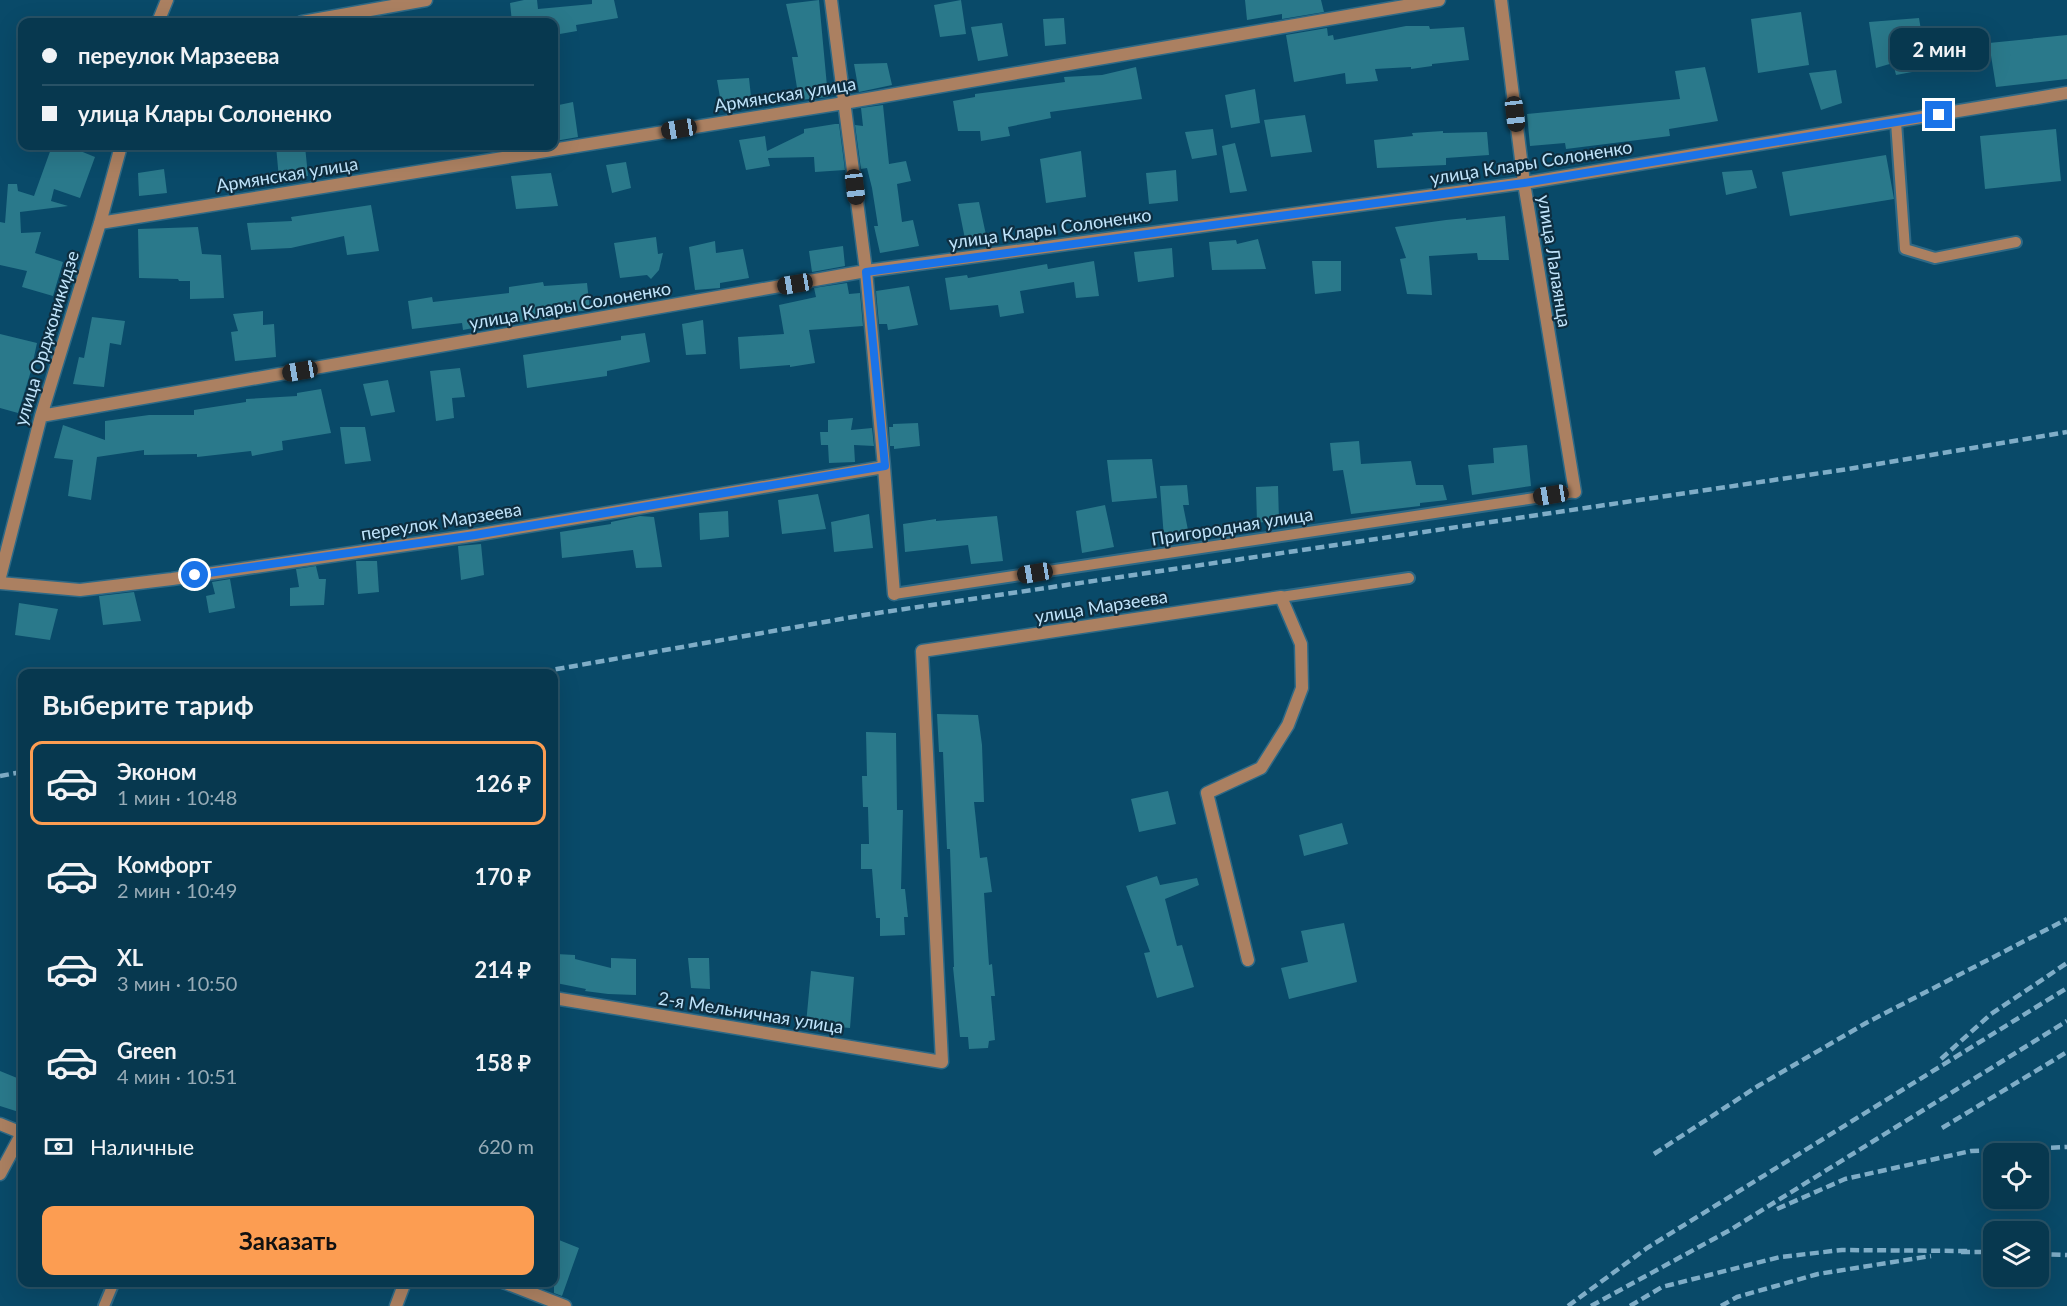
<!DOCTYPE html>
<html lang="ru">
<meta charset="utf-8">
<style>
body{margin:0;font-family:Lato,sans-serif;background:#103f56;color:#f1f3f6;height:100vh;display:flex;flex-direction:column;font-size:22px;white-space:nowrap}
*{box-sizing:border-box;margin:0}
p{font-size:20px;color:#98acb7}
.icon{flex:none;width:33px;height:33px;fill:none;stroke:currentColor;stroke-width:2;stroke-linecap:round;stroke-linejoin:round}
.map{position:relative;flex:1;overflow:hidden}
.panel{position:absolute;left:18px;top:669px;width:540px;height:618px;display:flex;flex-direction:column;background:#07384f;border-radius:12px;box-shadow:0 6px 24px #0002,0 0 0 2px #285266}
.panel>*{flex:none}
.banner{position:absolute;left:18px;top:18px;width:540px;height:132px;border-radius:12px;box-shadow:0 6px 24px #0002,0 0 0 2px #285266;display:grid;align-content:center;height:132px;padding:0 24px;background:#07384f}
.tools{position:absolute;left:1983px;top:1143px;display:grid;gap:12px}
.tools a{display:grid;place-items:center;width:66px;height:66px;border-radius:12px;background:#07384f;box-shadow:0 6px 24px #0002,0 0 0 2px #285266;font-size:30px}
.end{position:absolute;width:27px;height:27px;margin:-14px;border:8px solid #1a73e8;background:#fff;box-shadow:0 0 0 3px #fff}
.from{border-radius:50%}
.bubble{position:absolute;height:42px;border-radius:12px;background:#07384f;box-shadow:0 6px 24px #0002,0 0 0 2px #285266;font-size:20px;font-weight:700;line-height:42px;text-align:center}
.car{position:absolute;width:18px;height:36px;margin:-18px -9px;border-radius:8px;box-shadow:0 0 4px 2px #0007;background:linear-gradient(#222 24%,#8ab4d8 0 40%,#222 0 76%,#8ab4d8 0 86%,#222 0)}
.banner b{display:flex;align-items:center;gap:21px;height:57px;font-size:22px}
.banner b+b{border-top:2px solid #285266}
.banner i{width:15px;height:15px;background:#f1f3f6}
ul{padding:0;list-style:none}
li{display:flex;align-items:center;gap:18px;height:84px;margin:0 12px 9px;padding:0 12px;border:3px solid transparent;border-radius:12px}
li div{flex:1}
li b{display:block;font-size:22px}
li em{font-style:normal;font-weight:700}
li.active{border-color:#fc9d52}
li>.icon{width:54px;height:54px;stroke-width:1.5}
h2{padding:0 24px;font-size:27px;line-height:72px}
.pay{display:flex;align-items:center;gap:15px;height:66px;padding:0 24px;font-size:22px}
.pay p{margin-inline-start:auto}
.primary-button{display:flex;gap:12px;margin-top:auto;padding:12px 24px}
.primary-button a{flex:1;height:69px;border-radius:12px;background:#fc9d52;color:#111;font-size:24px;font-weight:700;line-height:69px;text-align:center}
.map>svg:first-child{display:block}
</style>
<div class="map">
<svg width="2067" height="1306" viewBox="0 0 2067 1306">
<rect width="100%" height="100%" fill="#094a69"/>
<!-- building -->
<path fill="#2a798b" d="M524,0H537L538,9L592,4V0H614L618,18L576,25L577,31L554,35V22H512L510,3Z
M819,0L828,97L799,100L792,57H798L786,4Z
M961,0L966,34L940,37L934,5Z
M1245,0H1321L1324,12L1282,19V14L1247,20Z
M1801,12L1809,65L1758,73L1751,19Z
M1064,18L1066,44L1045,46L1043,19Z
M1919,18L1926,60L1913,62L1912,72L1896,75L1893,63L1876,68L1869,22Z
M1002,23L1008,56L978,61L971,27Z
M1406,26H1429L1430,29L1464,27L1469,60L1432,64V66L1411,69V67L1375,69L1378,81L1346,84L1345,73L1294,82L1286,35L1327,28L1328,36L1333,35L1334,40Z
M2067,35V79L1996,87L1989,43Z
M887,63L892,85L859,92L854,64Z
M1136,67L1142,99L1050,112L1051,118L1008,127L1010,136L981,141L980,131H958L953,101L975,97V94L1065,82L1064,77L1102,75Z
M1705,67L1718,121L1669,129L1670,136L1566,149L1565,143L1530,146L1527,114L1680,99L1675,71Z
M1836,70L1842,103L1821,110L1809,73Z
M749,78L752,106L722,109L717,80Z
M1255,89L1260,123L1231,128L1225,95Z
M573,102L578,137L555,141L554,106Z
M883,105L889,164L906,161L911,181L897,184L902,222L913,220L919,246L880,253L874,226H878L872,188L867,168L861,169L855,125L863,126L861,108Z
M1305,115L1312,152L1271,157L1264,120Z
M835,124H839L845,170L815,172L814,157L768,158L770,166L746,170L739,140L765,136L767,151L804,133V129Z
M1213,129L1217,155L1192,159L1185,132Z
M2056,129L2061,181L1985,189L1980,136Z
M1443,131V133L1487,132L1489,155L1446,158V165L1377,168L1374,140L1413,136L1412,133Z
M1235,143L1247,191L1230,193L1222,146Z
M52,146H68L95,157L80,198L54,189L51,201L68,206L20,212L21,233L41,232L35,253L63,262L53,296L22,287L27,271L0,265V222L5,223L8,184H17L18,191L34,196Z
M276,146H305L308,176L279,179Z
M1081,151L1086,197L1046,203L1040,159Z
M1886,155L1894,199L1790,216L1782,172Z
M626,162L631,188L612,193L606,165Z
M164,169L167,193L139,196L138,173Z
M1176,170L1178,201L1149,204L1146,173Z
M1752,170L1757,188L1726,195L1722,172Z
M551,173L558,206L516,209L511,176Z
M979,202L986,235L965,239L958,204Z
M371,205L379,251L347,255L344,236L291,248L251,250L247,223L292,221L291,217Z
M1505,216L1509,260H1478L1477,253L1429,256L1432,295L1407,294L1400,259L1406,258L1395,227L1446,220L1466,218V220Z
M198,227L202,254L221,255L224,298L190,299V281H179L178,279L139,278L138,229Z
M656,237L658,254L663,253L659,270L651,279L647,275L620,278L614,243Z
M1258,239L1266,269L1212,270L1209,242L1236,240L1237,244Z
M715,241L716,253L743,249L749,278L720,283V288L695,290L689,247Z
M843,246L845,266L812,272L809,251Z
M1172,248L1174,277L1138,282L1134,252Z
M1094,261L1099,296L1076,298L1074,282L1020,291L1024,313L1000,317L998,305L950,310L945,278L967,275L968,278L1047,264L1048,269Z
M1312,261H1341V291L1315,294Z
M543,282L544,286L587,283L590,310L547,315L548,319H545L488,325L463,330L462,323L412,329L408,301L432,297L433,302L509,293V287Z
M847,283L849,294L860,293L863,326L809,330L815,363L790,367V365L740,369L738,337L784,334L779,305L816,297L814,288Z
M909,286L918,325L888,330L887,324H879L876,291Z
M263,311V325L274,324L276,357L235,361L231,332L238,331L233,314Z
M92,317L125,321L121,345L110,343L104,387L73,384L79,357L84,358Z
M703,320L706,354L686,355L682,324Z
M645,333L650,362L607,371V376L527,388L523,355L621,340V336Z
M0,334L37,343L31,371L18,413L0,408Z
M460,368L465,397L452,398L454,418L436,421L430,371Z
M388,380L395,412L371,416L363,384Z
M321,389L331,433L282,441L283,450L252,456L251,451L197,457V454L144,455V450L97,457L91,500L68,496L73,460L54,458L63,425L105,440V421L149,415H194V410L246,402V399L297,396V393Z
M853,418L851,430L872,428L874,446L854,445L855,462L829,463L828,445H821L820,432H828V420Z
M918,423L920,446L894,449V446H890L889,427H893V424Z
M340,427H365L371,461L345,464Z
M1359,441L1361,464L1411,461L1416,485H1443L1447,500L1420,503V506L1351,514L1343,470L1333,471L1330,443Z
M1527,445L1531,486L1472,495L1468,465L1494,463L1493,448Z
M1152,459L1157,498L1112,502L1107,460Z
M1187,485L1189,505H1183L1189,535L1164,538L1160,486Z
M1278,486L1279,520L1257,523L1256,487Z
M818,494L826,529L782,534L778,500Z
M1105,505L1114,547L1082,553L1076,511Z
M728,511L729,537L700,540L699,513Z
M869,514L873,548L834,552L831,522Z
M640,516L654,517L662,567L636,568L633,550L562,558L560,532L611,524V522Z
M997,516L1003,561L971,564L968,545L905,552L903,524L936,519V521Z
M481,544L484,575L461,580L458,546Z
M356,561H377L379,592L358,594Z
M316,566L319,579H326L324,605L290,606V588L299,587L296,569Z
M230,579L235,608L209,613L206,596L215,594L212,582Z
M134,592L141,621L103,625L99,596Z
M19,603L58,609L50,640L15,635Z
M937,714L978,715L982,745L984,802H974L980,858L987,857L992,892L984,893L989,965L992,964L995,996H991L995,1040L989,1041L988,1048L969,1049L968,1037H960L953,967H954L950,849H947L943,752H939Z
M866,732L896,733L897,810H903L901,889H905L908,917H904L905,935L880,936V918H876L872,869H861V844H869L868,807H863L862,776H867Z
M1168,791L1176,824L1139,832L1131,799Z
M1342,823L1348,844L1304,856L1299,835Z
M1157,876L1160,885L1197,878L1199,885L1165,899L1177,946L1182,945L1194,987L1157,998L1144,953L1150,952L1126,886Z
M1344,923L1357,982L1289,999L1281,968L1308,962L1301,931Z
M556,954L575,955V959L611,968V958L636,959V995L608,994L585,991L586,989L556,983Z
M688,958H709L710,989L691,988Z
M811,971L854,977L850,1028L806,1024Z
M0,1071L22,1080V1113L0,1106Z
M554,1238L579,1248L562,1296L554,1293Z"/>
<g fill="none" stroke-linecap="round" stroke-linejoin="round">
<defs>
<path id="lane" d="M1896,122L1905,249L1935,258L2016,242
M894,594L1575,492
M1281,597L1409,578
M104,1306L114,1282"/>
<path id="street" d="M831,0L866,271L884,467L894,594
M1501,0L1524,183L1575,492
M158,22L167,0
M302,22L426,0
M100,223L844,103L1439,0
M41,416L866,271L1524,183L2067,93
M0,577L41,416L100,223L121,146
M0,583L80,590L172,579L475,535L884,467
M554,998L942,1062L922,651L1281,597L1301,644L1302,688L1288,725L1261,768L1207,793L1248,960
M0,1124L22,1133
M0,1174L22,1133
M503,1282L565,1306
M396,1306L405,1282"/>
</defs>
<!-- lane casing -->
<use href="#lane" stroke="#2e6986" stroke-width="14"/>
<!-- street casing -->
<use href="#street" stroke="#2e6986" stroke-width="15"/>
<!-- lane -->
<use href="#lane" stroke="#ab8061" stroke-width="10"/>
<!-- street -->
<use href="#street" stroke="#ab8061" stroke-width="12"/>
<!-- rail -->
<path stroke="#7fadc7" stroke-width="4.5" stroke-dasharray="9 4.5" stroke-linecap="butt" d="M529,674L864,615L1848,469L2067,432
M0,776L22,772
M1941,1059L1991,1014L2067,963
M1942,1128L2067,1052
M1654,1154L1758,1086L1866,1023L2067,919
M1777,1209L1845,1179L1971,1151L2067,1147
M1961,1252H1994
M2038,1254L2067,1255
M1568,1306L1647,1248L2067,988
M1591,1306L1730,1230L2067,1021
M1630,1306L1662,1287L1780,1257L1842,1250L1969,1251
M1721,1306L1737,1297L1818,1274L1931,1256"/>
</g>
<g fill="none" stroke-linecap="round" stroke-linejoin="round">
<!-- route -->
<path stroke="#1a73e8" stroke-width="8" d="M195,575L475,535L885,466L866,272L1524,183L1939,115"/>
</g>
<g text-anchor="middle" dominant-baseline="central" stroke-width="4.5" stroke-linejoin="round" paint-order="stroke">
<!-- street labels -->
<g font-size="18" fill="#c0e4fb" stroke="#0e2e40">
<text transform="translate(785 94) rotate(-9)">Армянская улица</text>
<text transform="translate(1531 162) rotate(-9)">улица Клары Солоненко</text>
<text transform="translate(287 174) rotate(-9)">Армянская улица</text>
<text transform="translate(1050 228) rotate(-8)">улица Клары Солоненко</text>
<text transform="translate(1555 261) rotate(81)">улица Лалаянца</text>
<text transform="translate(570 305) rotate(-10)">улица Клары Солоненко</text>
<text transform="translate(46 338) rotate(-73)">улица Орджоникидзе</text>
<text transform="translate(441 521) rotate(-9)">переулок Марзеева</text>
<text transform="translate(1232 526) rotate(-9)">Пригородная улица</text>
<text transform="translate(1101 606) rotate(-9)">улица Марзеева</text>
<text transform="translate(751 1012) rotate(9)">2-я Мельничная улица</text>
</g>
</g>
</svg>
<div class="tools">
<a><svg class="icon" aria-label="locate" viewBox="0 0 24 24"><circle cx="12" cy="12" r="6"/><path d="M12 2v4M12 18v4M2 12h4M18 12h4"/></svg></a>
<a><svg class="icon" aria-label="layers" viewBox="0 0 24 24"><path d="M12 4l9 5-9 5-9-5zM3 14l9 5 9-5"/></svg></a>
</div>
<i class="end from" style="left:195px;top:575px"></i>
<i class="end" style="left:1939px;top:115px"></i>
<div class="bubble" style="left:1890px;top:28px;width:99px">2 мин</div>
<i class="car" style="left:1515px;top:114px;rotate:173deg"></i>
<i class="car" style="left:679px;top:129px;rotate:261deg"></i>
<i class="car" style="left:855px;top:187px;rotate:173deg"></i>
<i class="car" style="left:795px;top:284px;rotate:260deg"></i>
<i class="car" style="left:300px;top:371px;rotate:260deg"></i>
<i class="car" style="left:1551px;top:495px;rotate:261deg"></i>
<i class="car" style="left:1035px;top:573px;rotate:261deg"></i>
<div class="banner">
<b><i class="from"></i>переулок Марзеева</b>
<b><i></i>улица Клары Солоненко</b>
</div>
<section class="panel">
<h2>Выберите тариф</h2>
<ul>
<li class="active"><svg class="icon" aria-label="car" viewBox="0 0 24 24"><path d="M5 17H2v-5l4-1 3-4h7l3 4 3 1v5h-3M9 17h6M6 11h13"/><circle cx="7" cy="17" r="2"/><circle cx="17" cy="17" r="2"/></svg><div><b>Эконом</b><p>1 мин · 10:48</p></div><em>126 ₽</em></li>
<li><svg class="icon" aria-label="car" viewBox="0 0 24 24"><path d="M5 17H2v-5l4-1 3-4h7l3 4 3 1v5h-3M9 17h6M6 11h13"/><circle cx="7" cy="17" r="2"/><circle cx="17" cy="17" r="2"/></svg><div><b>Комфорт</b><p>2 мин · 10:49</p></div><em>170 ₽</em></li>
<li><svg class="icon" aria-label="car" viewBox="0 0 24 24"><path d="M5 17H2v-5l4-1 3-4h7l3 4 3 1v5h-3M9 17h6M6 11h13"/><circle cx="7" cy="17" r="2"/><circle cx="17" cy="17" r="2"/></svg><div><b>XL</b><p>3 мин · 10:50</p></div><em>214 ₽</em></li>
<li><svg class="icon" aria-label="car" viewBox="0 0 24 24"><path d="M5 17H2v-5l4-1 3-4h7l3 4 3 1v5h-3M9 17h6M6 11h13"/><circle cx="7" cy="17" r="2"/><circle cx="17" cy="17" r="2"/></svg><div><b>Green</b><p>4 мин · 10:51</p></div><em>158 ₽</em></li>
</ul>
<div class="pay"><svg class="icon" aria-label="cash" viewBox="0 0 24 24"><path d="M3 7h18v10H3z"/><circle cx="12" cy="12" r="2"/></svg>Наличные<p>620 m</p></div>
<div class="primary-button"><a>Заказать</a></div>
</section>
</div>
